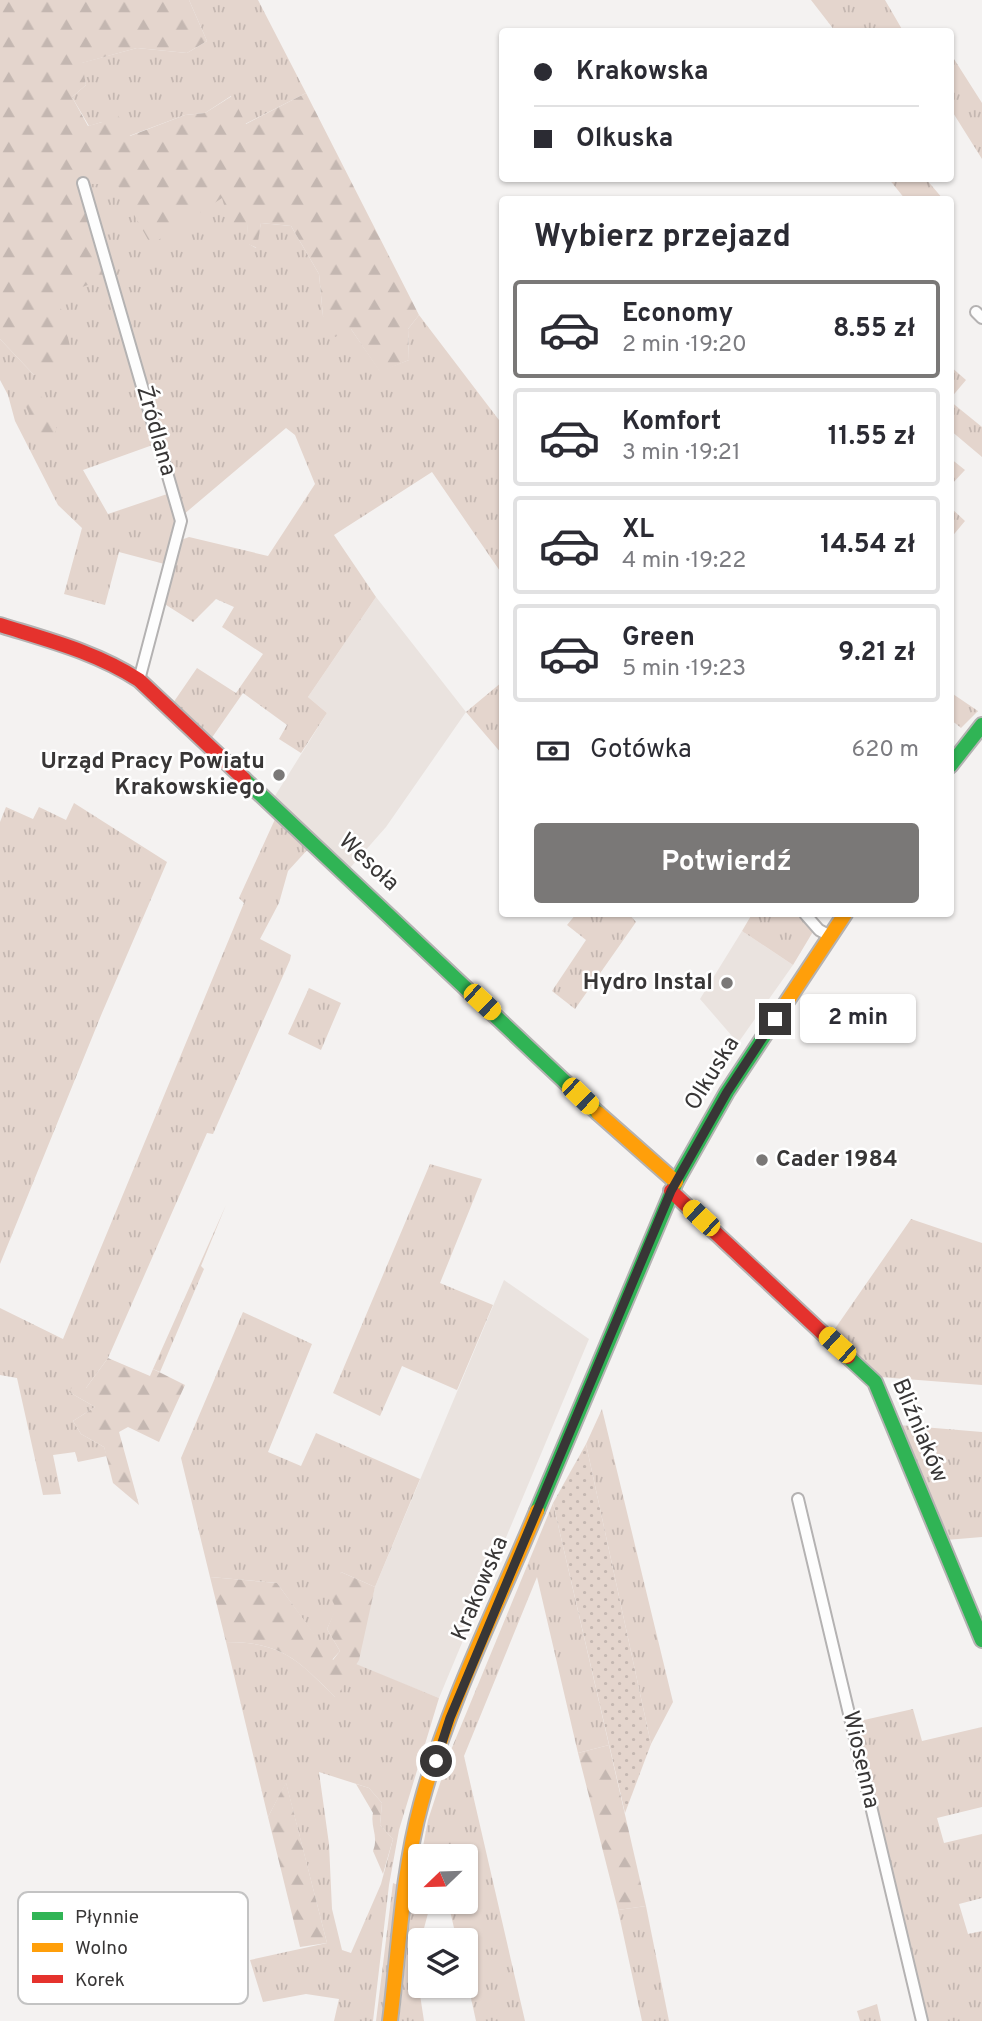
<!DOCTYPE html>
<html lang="pl">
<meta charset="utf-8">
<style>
body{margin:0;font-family:Overpass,sans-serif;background:#f2f2f3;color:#2b2b33;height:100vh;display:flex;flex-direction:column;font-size:26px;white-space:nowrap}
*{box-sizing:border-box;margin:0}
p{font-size:23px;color:#7c7c81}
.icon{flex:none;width:38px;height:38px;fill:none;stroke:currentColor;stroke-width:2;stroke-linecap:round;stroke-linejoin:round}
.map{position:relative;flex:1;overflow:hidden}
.drawer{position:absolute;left:499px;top:196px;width:455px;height:721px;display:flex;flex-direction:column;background:#fff;border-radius:7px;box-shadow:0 2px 5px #0004}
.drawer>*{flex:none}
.hud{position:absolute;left:499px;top:28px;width:455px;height:154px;border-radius:7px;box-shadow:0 2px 5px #0004;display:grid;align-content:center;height:154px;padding:0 35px;background:#fff}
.needle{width:46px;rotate:247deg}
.buttons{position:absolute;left:408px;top:1844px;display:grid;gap:14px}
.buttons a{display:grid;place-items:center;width:70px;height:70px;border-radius:7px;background:#fff;box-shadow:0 2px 5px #0004;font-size:35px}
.end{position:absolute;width:32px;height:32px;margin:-16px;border:9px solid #383636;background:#fff;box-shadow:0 0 0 4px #fff}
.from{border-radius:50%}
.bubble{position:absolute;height:49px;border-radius:7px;background:#fff;box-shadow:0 2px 5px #0004;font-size:23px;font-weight:700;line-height:49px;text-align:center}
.car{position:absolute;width:21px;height:42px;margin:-21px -10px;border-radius:9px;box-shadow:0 0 5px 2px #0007;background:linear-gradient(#f5c518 24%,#345 0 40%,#f5c518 0 76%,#345 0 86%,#f5c518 0)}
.hud b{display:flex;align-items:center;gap:24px;height:66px;font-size:26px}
.hud b+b{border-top:2px solid #e1e1e2}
.hud i{width:18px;height:18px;background:#2b2b33}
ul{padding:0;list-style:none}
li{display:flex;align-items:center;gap:21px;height:98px;margin:0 14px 10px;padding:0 21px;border:4px solid #e1e1e2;border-radius:7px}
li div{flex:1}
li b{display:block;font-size:26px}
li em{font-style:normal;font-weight:700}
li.on{border-color:#7a7877}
li>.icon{width:63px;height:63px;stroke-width:1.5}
h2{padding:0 35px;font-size:32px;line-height:84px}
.pay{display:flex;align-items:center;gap:18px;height:77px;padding:0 35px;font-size:26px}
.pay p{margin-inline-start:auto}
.cta{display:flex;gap:14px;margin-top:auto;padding:14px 35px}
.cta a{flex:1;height:80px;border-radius:7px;background:#7a7877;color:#fff;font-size:28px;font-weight:700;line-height:80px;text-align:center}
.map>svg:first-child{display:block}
</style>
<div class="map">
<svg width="982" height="2021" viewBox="0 0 982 2021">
<defs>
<pattern id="grass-tufts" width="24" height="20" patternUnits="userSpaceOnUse" patternTransform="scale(1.75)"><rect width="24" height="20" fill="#e4d5cd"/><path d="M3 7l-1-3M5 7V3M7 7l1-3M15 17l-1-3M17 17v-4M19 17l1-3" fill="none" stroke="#c4b7b1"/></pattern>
<pattern id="forest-firs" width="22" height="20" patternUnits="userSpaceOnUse" patternTransform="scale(1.75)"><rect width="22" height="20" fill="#e4d5cd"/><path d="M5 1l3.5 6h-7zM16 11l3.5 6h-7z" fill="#c4b7b1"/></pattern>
<pattern id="garden-dots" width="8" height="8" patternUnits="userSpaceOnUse" patternTransform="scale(1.75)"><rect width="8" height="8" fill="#e4d5cd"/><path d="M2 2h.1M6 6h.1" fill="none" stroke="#c4b7b1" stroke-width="1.8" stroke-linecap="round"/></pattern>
</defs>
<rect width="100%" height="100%" fill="#f4f2f1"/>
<!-- built -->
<path fill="#eae3df" d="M376,597L466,712L386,827L349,869L273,799L327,713L308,697Z
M742,931L793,965L738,1043L700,999Z
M504,1280L589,1339L439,1698L356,1665L375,1587Z"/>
<!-- grass -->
<path fill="url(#grass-tufts)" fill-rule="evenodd" d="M189,0H258L306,93L245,124L231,96L205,113L185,115L129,136L102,122L89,126L72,97L86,85L81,63L137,48L187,53L207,41Z
M811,0H885L903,31H835Z
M954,59L982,103V159L950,108V61Z
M889,179H926L943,199H905Z
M87,184H117L223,197L247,224L249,244L256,248L261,223L291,226L319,274L323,316L351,329L380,371L409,360L408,329L419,315L502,424V574L432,472L334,535L376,597L308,697L327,713L301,753L279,739L287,725L243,693L211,739L173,703L197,668L236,693L263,654L222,627L234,607L216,599L193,622L163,603L172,566L119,552L105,605L64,594L82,528L58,505L15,421L8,395L0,380V339L34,375ZM286,428L295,435L315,484L268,556L189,537L181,540L183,515ZM161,442L176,491L108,514L83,470Z
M950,366L966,380L950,399Z
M950,401L982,427V457L950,430Z
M950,458L965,470L950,486Z
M950,507L965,521L950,539Z
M502,682V754L466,712Z
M950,692L978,711L961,728L950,719Z
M74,803L167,862L102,1013L0,1264V822L6,807L33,819L39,807L66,820Z
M276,817L309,848L288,871L279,903L260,939L291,955L290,960L213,1134L207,1133L108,1358L86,1388L69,1392L95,1407L73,1421L81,1434L104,1447L107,1456L78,1462L75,1452L53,1455L61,1494L43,1495L17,1378L0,1375V1308L63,1339L244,903L239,898Z
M576,914H629L636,922L575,1009L552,991L586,940L567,925Z
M752,914H800L814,930L793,965L742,931Z
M309,988L341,1003L321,1050L288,1034Z
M430,1164L482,1179L440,1283L493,1305L457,1390L402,1366L380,1416L333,1393Z
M226,1205L201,1266L204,1269L160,1372L153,1369Z
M911,1219L982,1243V1385L880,1377L832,1333Z
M243,1312L312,1344L268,1452L301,1466L316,1433L420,1479L375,1587L341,1572L337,1608L327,1629L340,1651L332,1660L277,1583L210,1577L181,1458Z
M602,1409L673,1702L651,1744L586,1444Z
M899,1425L982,1432V1537L946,1540Z
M553,1503L609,1745L578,1753L537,1577L464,1756L525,2021H476L466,1975V1941H457L448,1902H466V1857H421L428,1820L451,1750Z
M226,1642C282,1642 298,1660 335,1697L356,1664L439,1698L399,1830L389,1885L373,2021H334L339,1999L306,1994L263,2002L250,1960L327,1943L286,1783L268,1817ZM319,1772L369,1788L382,1803L380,1825L393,1839L381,1884L351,1953L342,1950L332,1909L329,1844Z
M913,1709L922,1741L982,1727V1807L937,1818L944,1843L982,1834V1898L959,1904L968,1934L982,1931V2021H924L855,1722Z
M420,1860V1902H431L415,1962L424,2021H399L412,1900Z
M393,1883L398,1885L383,2014L382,2021H376Z
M646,1906L669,2021H642L618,1910Z
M877,2004L881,2021H860L857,2011Z"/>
<!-- forest -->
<path fill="url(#forest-firs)" d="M0,0H189L207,41L187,53L137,48L82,63L86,85L72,97L88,126L102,122L115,110L130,136L185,115L205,113L232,96L246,124L306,93L419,315L408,329L409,360L380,372L351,329L335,337L323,316L319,274L291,226L261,223L257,248L248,244L247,224L230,225L222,198L151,245L117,184H87L112,276L58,296L74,363L34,375L0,339Z
M32,386L46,402L57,429L45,449L19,391Z
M108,1358L150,1376L153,1369L185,1385L159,1442L128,1427L119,1432L139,1505L113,1483L104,1447L81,1434L73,1421L95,1407L69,1392L74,1384L86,1388Z
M341,1572L375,1587L359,1660L336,1698C298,1660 282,1642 226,1642L210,1577L277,1583L333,1660L340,1651L327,1629L336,1608L331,1598Z
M609,1745L646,1906L618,1910L578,1753Z
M286,1782L327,1943L300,1947L268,1817Z
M356,1784L369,1788L382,1803L380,1825L393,1839L383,1874L373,1851C379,1836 370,1827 373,1813Z"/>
<!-- garden -->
<path fill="url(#garden-dots)" d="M586,1444L651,1744L625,1813L553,1503Z"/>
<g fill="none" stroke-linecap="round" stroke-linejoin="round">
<defs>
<path id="street" d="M83,183L181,521L139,680
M976,312L982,318
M805,914L819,930L830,936
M798,1499L922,2021"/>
<path id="fast" d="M950,766L982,725
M244,779L598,1113
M848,1357L875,1382L982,1640
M537,1511L676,1182L727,1092L778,1015"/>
<path id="slow" d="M778,1015L845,914
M598,1113L676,1182
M390,2021C399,1950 402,1874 421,1804C448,1703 497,1607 537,1511"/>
<path id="jam" d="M0,625C48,640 96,652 139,680L244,779
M671,1191L848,1357"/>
</defs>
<!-- street casing -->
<use href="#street" stroke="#b4b2b2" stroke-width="14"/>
<!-- fast casing -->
<use href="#fast" stroke="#b4b2b2" stroke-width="18"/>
<!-- slow casing -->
<use href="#slow" stroke="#b4b2b2" stroke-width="18"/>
<!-- jam casing -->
<use href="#jam" stroke="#b4b2b2" stroke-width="18"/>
<!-- street -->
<use href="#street" stroke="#fdfdfd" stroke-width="10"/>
<!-- fast -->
<use href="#fast" stroke="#30b455" stroke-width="14"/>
<!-- slow -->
<use href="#slow" stroke="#ff9f0a" stroke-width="14"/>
<!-- jam -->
<use href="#jam" stroke="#e5322d" stroke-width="14"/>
</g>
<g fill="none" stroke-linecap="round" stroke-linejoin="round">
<!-- route -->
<path stroke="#383636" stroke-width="9" d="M436,1761L450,1718L671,1191L727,1092L775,1019"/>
</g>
<!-- markers -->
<g fill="#7a7877" stroke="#fff" stroke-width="2.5">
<circle cx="279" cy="775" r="7"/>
<circle cx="727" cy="983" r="7"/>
<circle cx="762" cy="1160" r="7"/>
</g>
<g text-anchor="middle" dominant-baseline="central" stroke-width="5" stroke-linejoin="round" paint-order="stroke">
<!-- street labels -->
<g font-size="23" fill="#383636" stroke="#fff">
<text transform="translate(155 431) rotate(74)">Źródlana</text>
<text transform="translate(368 863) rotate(43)">Wesoła</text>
<text transform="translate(713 1074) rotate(-58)">Olkuska</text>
<text transform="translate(919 1431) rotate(67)">Bliźniaków</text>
<text transform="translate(481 1589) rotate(-67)">Krakowska</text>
<text transform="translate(860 1760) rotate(77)">Wiosenna</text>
</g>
<!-- poi labels -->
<g font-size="23" font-weight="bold" fill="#383636" stroke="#fff" text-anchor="end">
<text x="265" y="762">Urząd Pracy Powiatu<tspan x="265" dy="26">Krakowskiego</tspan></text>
<text x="713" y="983">Hydro Instal</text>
<text x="776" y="1160" text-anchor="start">Cader 1984</text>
</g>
</g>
<!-- legend -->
<rect x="18" y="1892" width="230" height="112" rx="10" fill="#fff" stroke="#c3c3c3" stroke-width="2"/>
<rect x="32" y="1912" width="31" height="8" fill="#30b455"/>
<rect x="32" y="1943" width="31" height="9" fill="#ff9f0a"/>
<rect x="32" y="1975" width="31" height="8" fill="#e5322d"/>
<g font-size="19" fill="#383636">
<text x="75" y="1923">Płynnie</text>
<text x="75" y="1954">Wolno</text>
<text x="75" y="1986">Korek</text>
</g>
</svg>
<div class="buttons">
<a><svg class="needle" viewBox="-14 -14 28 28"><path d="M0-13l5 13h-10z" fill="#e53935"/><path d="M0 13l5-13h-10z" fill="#7c7c81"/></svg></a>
<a><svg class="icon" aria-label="layers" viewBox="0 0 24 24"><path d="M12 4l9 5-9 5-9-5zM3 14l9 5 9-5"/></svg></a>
</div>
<i class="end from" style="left:436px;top:1761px"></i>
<i class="end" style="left:775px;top:1019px"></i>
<div class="bubble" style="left:800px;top:994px;width:116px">2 min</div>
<i class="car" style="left:482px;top:1002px;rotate:133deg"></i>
<i class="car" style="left:580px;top:1096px;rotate:134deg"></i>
<i class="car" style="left:701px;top:1218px;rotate:313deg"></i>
<i class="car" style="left:837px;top:1345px;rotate:312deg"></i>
<div class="hud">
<b><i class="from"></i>Krakowska</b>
<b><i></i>Olkuska</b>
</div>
<section class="drawer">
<h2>Wybierz przejazd</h2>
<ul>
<li class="on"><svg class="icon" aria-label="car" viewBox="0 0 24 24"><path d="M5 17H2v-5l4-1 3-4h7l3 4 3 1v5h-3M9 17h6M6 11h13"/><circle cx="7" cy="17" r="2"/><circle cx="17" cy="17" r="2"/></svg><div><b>Economy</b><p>2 min · 19:20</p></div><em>8.55 zł</em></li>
<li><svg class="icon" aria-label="car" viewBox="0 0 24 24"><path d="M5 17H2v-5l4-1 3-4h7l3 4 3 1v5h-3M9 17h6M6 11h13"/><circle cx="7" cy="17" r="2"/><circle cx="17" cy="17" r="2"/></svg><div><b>Komfort</b><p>3 min · 19:21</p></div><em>11.55 zł</em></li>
<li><svg class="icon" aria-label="car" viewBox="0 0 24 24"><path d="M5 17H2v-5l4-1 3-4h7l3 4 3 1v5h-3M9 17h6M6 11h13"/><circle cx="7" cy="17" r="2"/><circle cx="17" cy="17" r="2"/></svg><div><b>XL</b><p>4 min · 19:22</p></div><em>14.54 zł</em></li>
<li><svg class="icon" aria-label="car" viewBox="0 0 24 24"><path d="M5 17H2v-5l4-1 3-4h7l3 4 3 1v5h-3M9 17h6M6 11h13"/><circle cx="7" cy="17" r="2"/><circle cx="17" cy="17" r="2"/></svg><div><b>Green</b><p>5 min · 19:23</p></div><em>9.21 zł</em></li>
</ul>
<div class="pay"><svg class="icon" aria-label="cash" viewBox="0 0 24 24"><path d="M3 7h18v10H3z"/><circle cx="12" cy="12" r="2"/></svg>Gotówka<p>620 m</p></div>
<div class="cta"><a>Potwierdź</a></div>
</section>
</div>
